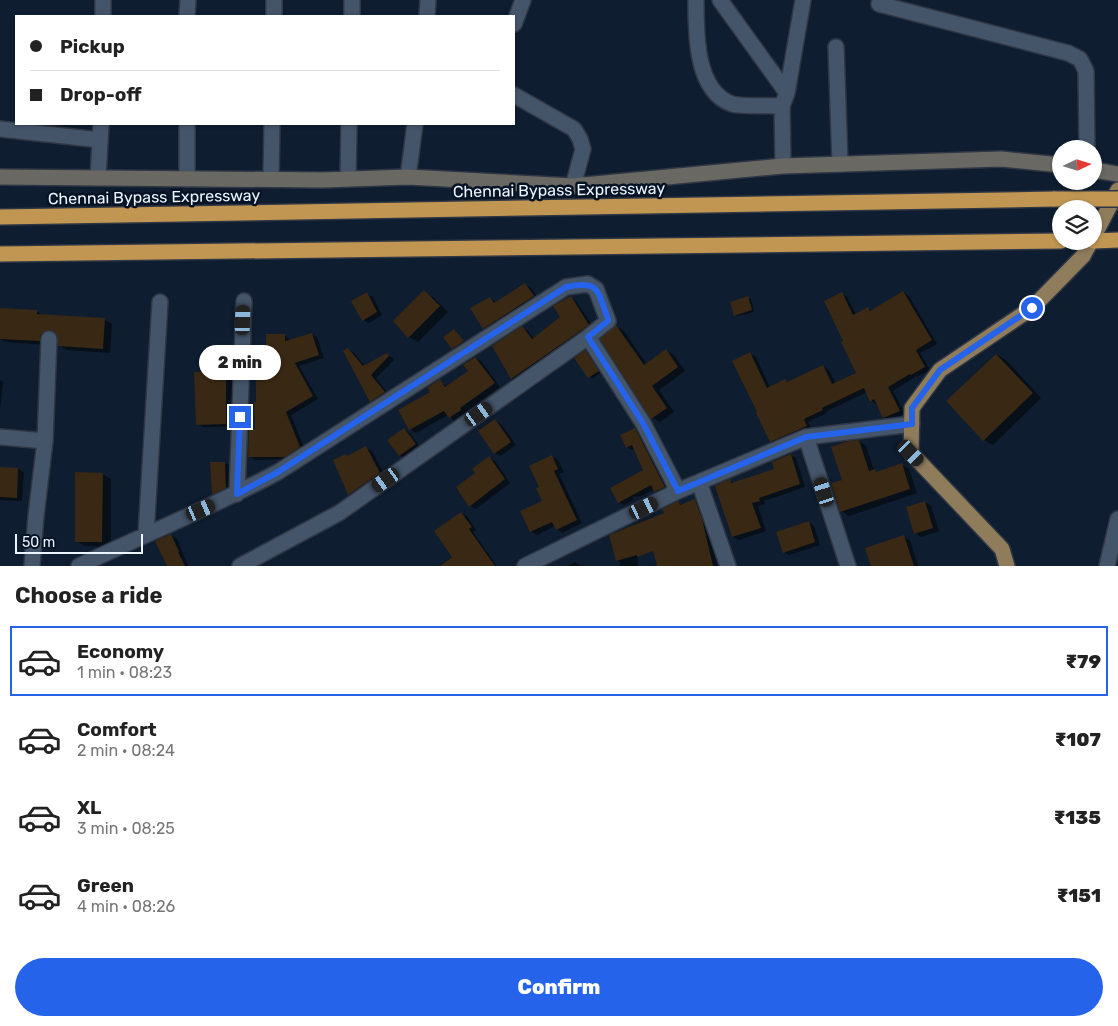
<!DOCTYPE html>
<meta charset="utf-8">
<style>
body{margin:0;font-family:Rubik,sans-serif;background:#f2f2f2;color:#222;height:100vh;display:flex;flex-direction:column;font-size:19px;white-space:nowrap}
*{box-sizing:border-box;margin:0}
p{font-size:16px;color:#767676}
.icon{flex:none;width:28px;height:28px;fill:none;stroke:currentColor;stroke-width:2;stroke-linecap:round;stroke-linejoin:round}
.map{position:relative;height:566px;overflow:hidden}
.sheet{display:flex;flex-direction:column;background:#fff;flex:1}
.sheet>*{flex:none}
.hud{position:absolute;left:15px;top:15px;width:500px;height:110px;border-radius:0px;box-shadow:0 1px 4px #0004;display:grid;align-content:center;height:110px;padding:0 15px;background:#fff}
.needle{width:32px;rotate:86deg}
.tools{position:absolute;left:1052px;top:140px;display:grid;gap:10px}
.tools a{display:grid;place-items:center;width:50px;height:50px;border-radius:50%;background:#fff;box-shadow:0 1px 4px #0004;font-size:25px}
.scale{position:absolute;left:15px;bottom:12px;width:128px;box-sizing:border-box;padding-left:5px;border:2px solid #ecf4fe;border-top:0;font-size:14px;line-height:18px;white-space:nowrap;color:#ecf4fe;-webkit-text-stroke:4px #061325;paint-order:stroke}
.end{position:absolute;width:22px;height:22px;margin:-11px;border:6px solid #2563eb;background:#fff;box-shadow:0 0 0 2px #fff}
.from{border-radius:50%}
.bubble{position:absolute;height:35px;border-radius:18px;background:#fff;box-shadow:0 1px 4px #0004;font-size:16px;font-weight:800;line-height:35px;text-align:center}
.car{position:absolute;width:15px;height:30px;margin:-15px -8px;border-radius:6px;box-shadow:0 0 4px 1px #0007;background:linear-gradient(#222 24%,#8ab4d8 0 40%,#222 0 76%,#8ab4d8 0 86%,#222 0)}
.hud b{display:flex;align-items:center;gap:18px;height:48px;font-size:19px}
.hud b+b{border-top:1px solid #e0e0e0}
.hud i{width:12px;height:12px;background:#222}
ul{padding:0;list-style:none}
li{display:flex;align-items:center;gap:15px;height:70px;margin:0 10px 8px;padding:0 5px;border:2px solid transparent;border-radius:0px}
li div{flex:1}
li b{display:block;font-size:19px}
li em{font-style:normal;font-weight:800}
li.on{border-color:#2563eb}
li>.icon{width:45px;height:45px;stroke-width:1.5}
h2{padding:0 15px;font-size:22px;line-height:60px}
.primary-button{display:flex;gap:10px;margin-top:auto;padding:10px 15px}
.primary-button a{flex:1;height:58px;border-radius:30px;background:#2563eb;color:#fff;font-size:20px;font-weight:800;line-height:58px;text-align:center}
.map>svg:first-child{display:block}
</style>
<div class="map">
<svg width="1118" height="566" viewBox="0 0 1118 566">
<rect width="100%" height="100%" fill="#0e1d2f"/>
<!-- shadow -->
<path fill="#0007" d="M525,284L531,288L539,300L489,332L484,328L490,298L496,303Z
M424,292L433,297L448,312L418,342L409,337Z
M903,292L909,296L937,344L920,353L930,370L917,377L916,376L893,391L905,414L890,420L884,417L876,404L871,401L867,392L827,411V413L808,422L812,430L776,444L771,441L750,354L756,357L770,388L785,381L789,382L823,366L829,370L836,384L858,374L842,294L847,297L856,314L868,308L872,311Z
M367,294L373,297L382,315L369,323L363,320Z
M571,297L576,301L594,328L517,381L511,378L522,328L528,331L534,339L562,318Z
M748,298L751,299L754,312L737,316L735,315Z
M36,311L44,316L105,320L112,324L110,353L67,350L59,345L57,334L49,338L47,345L6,342L0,339V321Z
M616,326L624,331L647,365L667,351L674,355L685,371L659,390L674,412L660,422L652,418Z
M455,330L465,343L455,350L452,348Z
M312,334L317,337L324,358L299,366L318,399L291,415L305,450L291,459L255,460L249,456L256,430L257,403L284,335L290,339V341Z
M348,349L354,353L365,366L387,355L393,358L394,360L376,378L390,396L377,404L371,401Z
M585,352L600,373L592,379L576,358Z
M997,355L1006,360L1041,398L993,445L984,440Z
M475,358L481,361L500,387L465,412L466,413L455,421L448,415L416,433L410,429L440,381L448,387L469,372Z
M226,373L232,376V427H203L197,424Z
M0,380L3,382L0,409Z
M495,420L501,424L516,445L500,456L495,453Z
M404,429L410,433L420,447L405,459L400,455Z
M635,429L640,432L670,490L660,494L654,489L641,496L633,497V500L624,505L619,502L645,470L635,448L632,450L627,447Z
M859,441L866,446L874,470L878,473L902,465L909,469L917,493L849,516L841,511L843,481Z
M366,448L372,451L385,476L355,497L349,494L348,457Z
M790,455L796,458L805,487L764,501L765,504L758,506L766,531L739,540L733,537L730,481L734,483L776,470Z
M552,456L558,460L564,472L559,474L582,523L562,533L557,529L555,526L537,535L531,531L543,501L541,487Z
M489,458L495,461L510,483L476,509L470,506L477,473Z
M225,463L231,466L232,491L218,496L213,493Z
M0,468L18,469L24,472L22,501L0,500Z
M102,474L111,479V547L85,546L76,541Z
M695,500L701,504L708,523L718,566H658L665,514L678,503L682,505Z
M925,502L931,506L939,531L921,537L915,533Z
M461,513L467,516L476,530L473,532L496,565L495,566H439L453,556Z
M809,522L814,526L820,545L789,555L784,552Z
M636,530L638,566H620V562L617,560Z
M171,535L177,539L188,566H167Z
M904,537L910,540L918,566H872Z
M575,562L581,566H568Z"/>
<!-- building -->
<path fill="#382814" d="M525,283L534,296L483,329L470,308L490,297L494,303Z
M424,290L440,306L408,338L393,321Z
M903,291L932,340L916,350L925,367L911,375L910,374L888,387L900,411L883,418L874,399L870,402L864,388L822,408L823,410L804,419L807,426L770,442L756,413L757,412L732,361L750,352L767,388L785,379L787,382L823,365L832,384L856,373L841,342L843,341L824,301L842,292L853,315L868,307L870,311Z
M367,292L377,312L362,321L351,301Z
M571,296L589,325L511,379L492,346L522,326L532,339L560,317L553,306Z
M748,296L752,310L734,316L730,302Z
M0,308L37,310V314L105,318L103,349L58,346L57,335L50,330L41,334L40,341L0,339Z
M616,325L644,365L666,349L678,367L652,386L667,408L651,419L600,339Z
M454,329L464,341L452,349L443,337Z
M312,333L319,355L295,363L313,396L286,412L300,447L285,457H248L249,429H255L254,402H256V375H266V334H285V341Z
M348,348L363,366L387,353L389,356L371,375L385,392L370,402L343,351Z
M585,350L599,371L588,378L574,358Z
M996,354L1033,393L983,441L946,401Z
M475,357L495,383L460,408L461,410L449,418L444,411L409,430L398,410L430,392L427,388L440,379L445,387L468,371L463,365Z
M226,371V424L196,425L194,372Z
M495,419L511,442L494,454L478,431Z
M404,428L416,444L399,456L387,440Z
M635,428L665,487L654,492L651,485L618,503L610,488L643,470L632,445L626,448L620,435Z
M859,440L869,471L875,469L876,472L902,463L910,489L840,512L831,483L842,480L831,447L848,441Z
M366,446L380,473L348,495L333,460L346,454L347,456Z
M791,454L800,484L759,498L760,501L752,503L761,528L732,537L715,486L730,479L731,483L774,469L772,462Z
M552,455L558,469L554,471L577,520L556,530L552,522L530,532L520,511L542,501L536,488L539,487L529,466Z
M489,456L505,479L469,507L456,487L475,473L472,469Z
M210,462H225L226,488L213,494H212Z
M0,467L18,468L17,498L0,497Z
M75,472L103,473L102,542H75Z
M695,499L702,519L713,566H657L653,551L637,557V555L616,561L609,535L664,513L662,509L678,501L680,505Z
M925,501L933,528L914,534L906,507Z
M461,512L472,527L469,529L495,566H440L452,557L434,531Z
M809,521L815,542L783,553L776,532Z
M171,534L179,552H178L185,566H167L155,541Z
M904,535L914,566H871L865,548Z"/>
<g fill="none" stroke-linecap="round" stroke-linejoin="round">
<defs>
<path id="street" d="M696,0C696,32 695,91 732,104C742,107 770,105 782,106
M720,0L787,93
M879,4L1068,53L1080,59L1086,71L1087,149
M103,16V0
M187,16L188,0
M274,16V0
M352,16V0
M427,16L428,0
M514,24L523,0
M836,47L840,164
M514,95L574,129L580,139L583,149L573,186
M0,129L100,140
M783,166L782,106L787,93L803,0
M408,177L415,124
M98,178L101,124
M187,179V124
M271,179L272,124
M348,179L349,124
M588,337L643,423L678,491
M0,437L45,441
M806,437L848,566
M699,482L728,566
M237,494L244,301
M146,534L160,302
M32,566L36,516L45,441L49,339
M79,566C145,534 213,507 278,472L566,287L588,284L596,289L608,321L588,337L339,513L240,566
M525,566L678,491L806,437L912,424
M1107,566L1118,519"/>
<path id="secondary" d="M1094,170L1118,174
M0,177L323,180L408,177L573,186L783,166L1001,159L1061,165"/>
<path id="primary" d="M1094,236L1118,190
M1007,566L1002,549L911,453L912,408L940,370L1032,308L1083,256L1091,241"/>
<path id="highway" d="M0,217L1055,199
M1094,241L1118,240
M0,254L1061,241"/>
</defs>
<!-- street casing -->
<use href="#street" stroke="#2f3644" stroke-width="18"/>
<!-- secondary casing -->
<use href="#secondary" stroke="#2f3644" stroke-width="18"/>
<!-- primary casing -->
<use href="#primary" stroke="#2f3644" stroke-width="18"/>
<!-- highway casing -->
<use href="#highway" stroke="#2f3644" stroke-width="18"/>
<!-- street -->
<use href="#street" stroke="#445469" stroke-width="15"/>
<!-- secondary -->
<use href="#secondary" stroke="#696862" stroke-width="15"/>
<!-- primary -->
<use href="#primary" stroke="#8e7c5b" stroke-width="15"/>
<!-- highway -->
<use href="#highway" stroke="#c09652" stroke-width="15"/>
<defs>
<path id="highway-bridge" d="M1055,199H1118"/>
</defs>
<!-- highway-bridge casing -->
<use href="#highway-bridge" stroke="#2f3644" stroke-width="18" stroke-linecap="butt"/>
<!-- highway-bridge -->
<use href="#highway-bridge" stroke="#c09652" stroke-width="15"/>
</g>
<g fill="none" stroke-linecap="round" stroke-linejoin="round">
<!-- route -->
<path stroke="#2563eb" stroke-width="6" d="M240,417L237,494L278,472L566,287C601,280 597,291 608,319V321L588,337L643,423L678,491L806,437L912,424V408L940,370L1032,308"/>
</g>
<g text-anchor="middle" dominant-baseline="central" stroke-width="5" stroke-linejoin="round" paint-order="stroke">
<!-- street labels -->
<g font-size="16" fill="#ecf4fe" stroke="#061325">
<text transform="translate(559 190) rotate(-1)">Chennai Bypass Expressway</text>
<text transform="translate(154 197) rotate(-1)">Chennai Bypass Expressway</text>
</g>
</g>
</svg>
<div class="tools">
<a><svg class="needle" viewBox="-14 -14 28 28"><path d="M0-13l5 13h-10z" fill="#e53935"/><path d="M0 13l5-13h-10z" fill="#767676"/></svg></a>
<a><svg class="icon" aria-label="layers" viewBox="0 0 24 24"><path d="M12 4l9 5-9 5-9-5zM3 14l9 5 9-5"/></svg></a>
</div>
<div class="scale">50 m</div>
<i class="end from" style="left:1032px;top:308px"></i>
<i class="end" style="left:240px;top:417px"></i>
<div class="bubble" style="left:199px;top:345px;width:82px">2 min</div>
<i class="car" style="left:243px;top:320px;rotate:2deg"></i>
<i class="car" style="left:479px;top:414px;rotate:55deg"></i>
<i class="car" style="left:911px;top:453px;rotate:136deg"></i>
<i class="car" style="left:386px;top:480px;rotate:235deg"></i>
<i class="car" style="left:824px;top:492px;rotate:342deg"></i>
<i class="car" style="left:644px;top:508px;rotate:64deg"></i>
<i class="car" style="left:201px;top:510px;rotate:67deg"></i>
<div class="hud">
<b><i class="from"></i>Pickup</b>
<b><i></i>Drop-off</b>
</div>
</div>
<section class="sheet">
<h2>Choose a ride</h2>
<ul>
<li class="on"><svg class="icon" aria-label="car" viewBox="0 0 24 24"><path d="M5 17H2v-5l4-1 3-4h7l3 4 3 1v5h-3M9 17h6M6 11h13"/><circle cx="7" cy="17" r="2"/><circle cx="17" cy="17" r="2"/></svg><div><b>Economy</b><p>1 min · 08:23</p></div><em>₹79</em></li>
<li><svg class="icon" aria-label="car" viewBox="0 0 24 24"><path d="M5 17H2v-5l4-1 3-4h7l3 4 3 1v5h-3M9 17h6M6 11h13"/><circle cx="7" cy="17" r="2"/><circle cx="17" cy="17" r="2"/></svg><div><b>Comfort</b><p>2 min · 08:24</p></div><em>₹107</em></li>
<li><svg class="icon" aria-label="car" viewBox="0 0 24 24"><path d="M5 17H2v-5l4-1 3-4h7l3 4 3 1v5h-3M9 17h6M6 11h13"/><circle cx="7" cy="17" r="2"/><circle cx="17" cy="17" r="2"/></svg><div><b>XL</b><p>3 min · 08:25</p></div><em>₹135</em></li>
<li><svg class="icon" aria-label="car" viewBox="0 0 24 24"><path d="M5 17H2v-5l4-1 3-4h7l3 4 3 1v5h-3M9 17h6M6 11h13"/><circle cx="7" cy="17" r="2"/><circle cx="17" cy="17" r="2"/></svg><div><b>Green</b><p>4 min · 08:26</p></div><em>₹151</em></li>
</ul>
<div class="primary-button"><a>Confirm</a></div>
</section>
